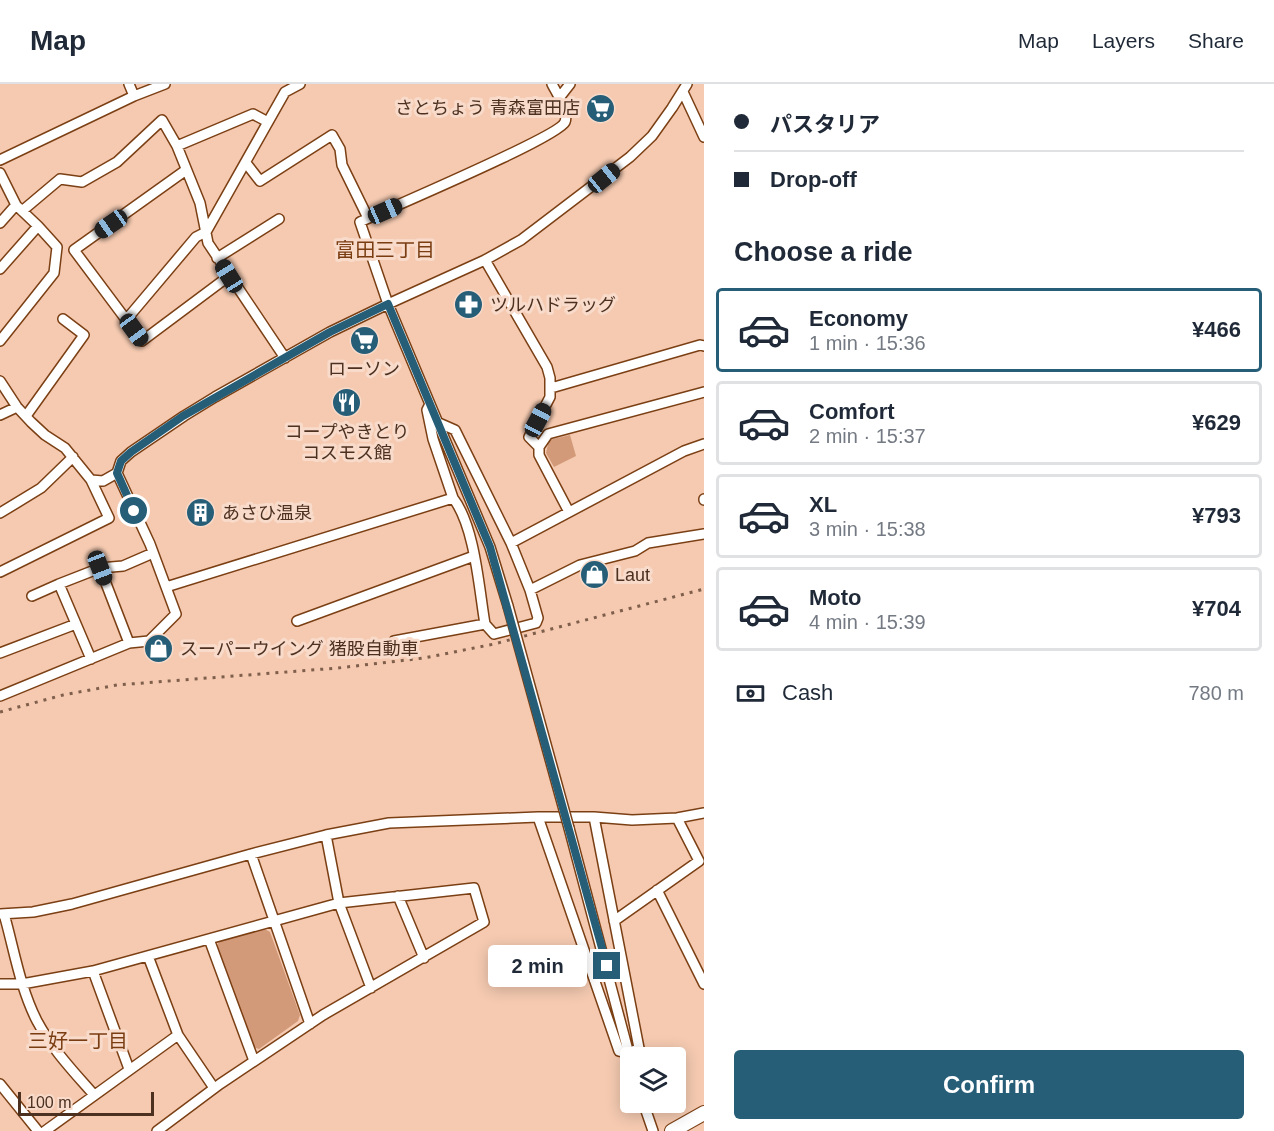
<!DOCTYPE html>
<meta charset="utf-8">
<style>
body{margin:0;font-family:Helvetica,"Noto Sans JP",sans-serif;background:#f6f6f7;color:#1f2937;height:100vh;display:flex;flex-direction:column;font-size:22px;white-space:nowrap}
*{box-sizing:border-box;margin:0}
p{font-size:20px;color:#747a83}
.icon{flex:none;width:33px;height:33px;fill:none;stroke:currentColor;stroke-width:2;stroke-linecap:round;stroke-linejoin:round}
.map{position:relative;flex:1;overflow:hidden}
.drawer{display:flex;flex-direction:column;background:#fff;width:570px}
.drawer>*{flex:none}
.hud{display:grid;align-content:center;height:132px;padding:0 30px;background:#fff}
.buttons{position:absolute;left:620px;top:963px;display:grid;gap:12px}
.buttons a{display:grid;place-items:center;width:66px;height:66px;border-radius:6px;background:#fff;box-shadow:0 3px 15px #0003;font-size:30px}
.scale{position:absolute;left:18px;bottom:15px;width:136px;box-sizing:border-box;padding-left:6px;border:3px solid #4d3120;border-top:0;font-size:16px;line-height:21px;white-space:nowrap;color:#4d3120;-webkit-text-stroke:4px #f8dbca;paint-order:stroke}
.end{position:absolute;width:27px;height:27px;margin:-14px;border:8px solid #265e78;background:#fff;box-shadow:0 0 0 3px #fff}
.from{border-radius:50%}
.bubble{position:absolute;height:42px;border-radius:6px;background:#fff;box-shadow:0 3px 15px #0003;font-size:20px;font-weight:800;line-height:42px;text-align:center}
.car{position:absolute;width:18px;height:36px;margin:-18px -9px;border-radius:8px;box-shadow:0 0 4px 2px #0007;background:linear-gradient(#222 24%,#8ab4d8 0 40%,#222 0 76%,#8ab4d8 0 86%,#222 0)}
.hud b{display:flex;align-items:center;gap:21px;height:57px;font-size:22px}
.hud b+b{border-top:2px solid #e0e1e3}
.hud i{width:15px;height:15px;background:#1f2937}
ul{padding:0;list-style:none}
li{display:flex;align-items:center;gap:18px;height:84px;margin:0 12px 9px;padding:0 18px;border:3px solid #e0e1e3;border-radius:6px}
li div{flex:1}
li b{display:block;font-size:22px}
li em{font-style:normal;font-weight:800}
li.selected{border-color:#265e78}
li>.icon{width:54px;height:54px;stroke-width:1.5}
h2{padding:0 30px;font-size:27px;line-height:72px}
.pay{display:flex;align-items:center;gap:15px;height:66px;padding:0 30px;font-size:22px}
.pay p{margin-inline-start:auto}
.action{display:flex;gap:12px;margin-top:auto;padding:12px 30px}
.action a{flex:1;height:69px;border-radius:6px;background:#265e78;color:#fff;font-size:24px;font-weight:800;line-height:69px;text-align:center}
header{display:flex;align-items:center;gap:36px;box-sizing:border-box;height:84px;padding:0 30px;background:#fff;border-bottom:2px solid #e0e1e3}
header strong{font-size:28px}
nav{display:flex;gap:33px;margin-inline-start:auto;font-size:21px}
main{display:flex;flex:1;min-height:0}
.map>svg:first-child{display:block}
</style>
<header>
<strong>Map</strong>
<nav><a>Map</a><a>Layers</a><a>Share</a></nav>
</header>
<main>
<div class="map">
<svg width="704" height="1047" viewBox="0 0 704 1047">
<rect width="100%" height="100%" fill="#f5cab1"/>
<!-- green -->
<path fill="#d39a79" d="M570,351L576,372L554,383L546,369L549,356Z
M263,844L270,848L300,931L298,937L259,965L253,963L217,862L220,855Z"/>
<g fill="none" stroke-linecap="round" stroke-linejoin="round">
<defs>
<path id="minor" d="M129,0L134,12L165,0
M683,8L704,53
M559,14L570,0
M268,38L285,8L300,0
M0,76L134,12
M246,79L260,97L332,51L340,65L342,81L368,134
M186,86L74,166L142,257L229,192
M0,89L16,121L0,139
M18,123L38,142
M22,127L60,95L82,98L117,78L162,36L177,62L200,119L208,159L285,274
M217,174L279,135
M485,176L547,283L550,294V313L529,353L539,363
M0,185L38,142L57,163L54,189L0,257
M126,236L196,153L206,148L268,38L253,30L177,62
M0,297L17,323L31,338L45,351L65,364L91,396L103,397L117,389L121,377L131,368L184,332L215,313L330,248L388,220L485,176L521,156L630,73L652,52L672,24L687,0
M551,304L700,261L704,262
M0,331L17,323
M26,332L84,251L63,235
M439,339L455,346L511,459L530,506L580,481L635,467L648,459L704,450
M704,415V416
M569,428L539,371V363L548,350L704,308
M0,429L41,404L73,373
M511,459L684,367L704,360
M100,484L123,482L153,469
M0,488L109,434L91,396
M166,503L453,414L433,355L427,326L429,322
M32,512L59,500
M508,522L490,463L388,220L360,138C387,125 559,53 565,38C569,27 557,10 552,0
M297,537L474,472
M485,540L494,550L536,539L538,534L530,506
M394,557L485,540C479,505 475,442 453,414
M0,569L76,540
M91,575L59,500L100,484L129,559
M0,612L129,559L149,557L176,530L150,460L117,389
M538,733L619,967L629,969L639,964L594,733
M569,744L630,974
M326,751L339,819L371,904
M251,770L310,940
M657,806L704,900
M398,812L424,874
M0,830L33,828L72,820L251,770L326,751L389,739L538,733H594L632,736L677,734L704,729
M4,830C14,865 20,904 37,937C52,965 73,987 94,1011
M614,837L699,777L677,734
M209,855L254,977
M148,872L178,951
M93,887L129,985
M0,900H22L93,887L339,819L474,804L484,838L323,931L220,1000L157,1047
M0,1000L38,1047
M643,1018L653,1047
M45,1047L178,951L214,1004"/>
<path id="highway" d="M672,1047L704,1029"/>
</defs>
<!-- minor casing -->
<use href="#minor" stroke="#7b3f14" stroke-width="12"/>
<!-- highway casing -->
<use href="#highway" stroke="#7b3f14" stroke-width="16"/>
<!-- minor -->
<use href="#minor" stroke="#fff" stroke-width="9"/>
<!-- highway -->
<use href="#highway" stroke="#fff" stroke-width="14"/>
<!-- rail -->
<path stroke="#7f5f4b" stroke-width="3" stroke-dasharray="3 6" stroke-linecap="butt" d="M0,628L63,611L117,601L338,584L424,574L494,560L704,505"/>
<defs>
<path id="minor-bridge" d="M508,522L569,744"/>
</defs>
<!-- minor-bridge casing -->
<use href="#minor-bridge" stroke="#7b3f14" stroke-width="12" stroke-linecap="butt"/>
<!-- minor-bridge -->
<use href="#minor-bridge" stroke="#fff" stroke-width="9"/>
</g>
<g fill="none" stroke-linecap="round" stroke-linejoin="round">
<!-- route -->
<path stroke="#265e78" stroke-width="8" d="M134,427L117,389L121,377L131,368L183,332L330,248L388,220L490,463L607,882"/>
</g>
<!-- icons -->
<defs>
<symbol id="supermarket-disc" viewBox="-11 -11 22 22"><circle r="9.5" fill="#265e78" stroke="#f8dbca"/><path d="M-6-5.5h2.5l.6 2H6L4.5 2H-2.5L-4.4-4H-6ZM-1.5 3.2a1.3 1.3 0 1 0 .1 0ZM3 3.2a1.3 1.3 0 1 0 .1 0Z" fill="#fff"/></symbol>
<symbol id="pharmacy-disc" viewBox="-11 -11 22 22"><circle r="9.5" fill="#265e78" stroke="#f8dbca"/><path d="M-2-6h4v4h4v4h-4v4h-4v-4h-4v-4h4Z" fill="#fff"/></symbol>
<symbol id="restaurant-disc" viewBox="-11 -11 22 22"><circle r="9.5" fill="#265e78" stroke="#f8dbca"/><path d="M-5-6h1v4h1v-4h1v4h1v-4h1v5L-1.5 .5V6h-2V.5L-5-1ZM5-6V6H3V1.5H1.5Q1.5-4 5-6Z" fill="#fff"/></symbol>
<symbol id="building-disc" viewBox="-11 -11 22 22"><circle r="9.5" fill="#265e78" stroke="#f8dbca"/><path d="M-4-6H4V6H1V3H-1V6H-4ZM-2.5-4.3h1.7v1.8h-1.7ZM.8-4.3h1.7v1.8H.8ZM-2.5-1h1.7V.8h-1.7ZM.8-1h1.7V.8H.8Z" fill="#fff"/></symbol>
<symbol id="shop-disc" viewBox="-11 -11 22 22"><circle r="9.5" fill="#265e78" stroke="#f8dbca"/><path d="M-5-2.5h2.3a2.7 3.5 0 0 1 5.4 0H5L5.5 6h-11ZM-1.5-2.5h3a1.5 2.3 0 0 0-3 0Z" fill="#fff"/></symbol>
</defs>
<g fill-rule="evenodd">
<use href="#supermarket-disc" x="584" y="8" width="33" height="33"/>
<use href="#pharmacy-disc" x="452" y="204" width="33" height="33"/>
<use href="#supermarket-disc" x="348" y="240" width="33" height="33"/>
<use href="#restaurant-disc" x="330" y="302" width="33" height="33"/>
<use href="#building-disc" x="184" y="412" width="33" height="33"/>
<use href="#shop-disc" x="578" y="474" width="33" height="33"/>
<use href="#shop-disc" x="142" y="548" width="33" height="33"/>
</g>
<g text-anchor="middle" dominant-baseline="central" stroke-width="6" stroke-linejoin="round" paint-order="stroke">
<!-- poi labels -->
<g font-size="18" fill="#4d3120" stroke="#f8dbca" text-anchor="start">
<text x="580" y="24" text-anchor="end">さとちょう 青森富田店</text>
<text x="490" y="221">ツルハドラッグ</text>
<text x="364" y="285" text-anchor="middle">ローソン</text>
<text x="347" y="348" text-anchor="middle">コープやきとり<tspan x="347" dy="21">コスモス館</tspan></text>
<text x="222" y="429">あさひ温泉</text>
<text x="615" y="491">Laut</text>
<text x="180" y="565">スーパーウイング 猪股自動車</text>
</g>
<!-- neighbourhood labels -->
<g font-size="20" fill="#7a3d12" stroke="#f8dbca">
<text x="385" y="166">富田三丁目</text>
<text x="78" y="957">三好一丁目</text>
</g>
</g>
</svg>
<div class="buttons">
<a><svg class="icon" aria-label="layers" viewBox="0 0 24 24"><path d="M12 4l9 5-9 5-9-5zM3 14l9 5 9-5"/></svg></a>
</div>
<div class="scale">100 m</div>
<i class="end from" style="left:134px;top:427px"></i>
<i class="end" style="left:607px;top:882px"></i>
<div class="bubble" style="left:488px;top:861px;width:99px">2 min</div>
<i class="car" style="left:604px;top:94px;rotate:51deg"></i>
<i class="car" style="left:385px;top:127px;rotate:66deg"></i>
<i class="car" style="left:111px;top:140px;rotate:235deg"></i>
<i class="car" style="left:229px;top:192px;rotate:328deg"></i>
<i class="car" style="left:134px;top:246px;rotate:144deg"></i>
<i class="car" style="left:538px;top:336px;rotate:28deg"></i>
<i class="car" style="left:100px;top:484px;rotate:159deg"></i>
</div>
<section class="drawer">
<div class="hud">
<b><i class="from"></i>パスタリア</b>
<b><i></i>Drop-off</b>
</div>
<h2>Choose a ride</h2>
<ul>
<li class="selected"><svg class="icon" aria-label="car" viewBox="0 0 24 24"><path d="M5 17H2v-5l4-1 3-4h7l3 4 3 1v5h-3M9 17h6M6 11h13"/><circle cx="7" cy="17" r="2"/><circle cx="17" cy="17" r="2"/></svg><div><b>Economy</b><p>1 min · 15:36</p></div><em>¥466</em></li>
<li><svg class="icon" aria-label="car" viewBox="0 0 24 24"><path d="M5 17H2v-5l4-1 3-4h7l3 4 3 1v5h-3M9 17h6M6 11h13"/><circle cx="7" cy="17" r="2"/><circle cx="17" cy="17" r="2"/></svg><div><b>Comfort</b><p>2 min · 15:37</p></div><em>¥629</em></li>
<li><svg class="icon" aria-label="car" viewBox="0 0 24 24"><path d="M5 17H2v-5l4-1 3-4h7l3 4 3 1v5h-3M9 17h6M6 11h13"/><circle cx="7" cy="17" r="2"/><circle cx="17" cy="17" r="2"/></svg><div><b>XL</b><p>3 min · 15:38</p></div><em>¥793</em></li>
<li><svg class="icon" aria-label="car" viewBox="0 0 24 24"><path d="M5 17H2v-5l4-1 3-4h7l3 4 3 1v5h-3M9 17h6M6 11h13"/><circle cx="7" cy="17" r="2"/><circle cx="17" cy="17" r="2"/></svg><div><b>Moto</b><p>4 min · 15:39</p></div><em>¥704</em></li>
</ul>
<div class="pay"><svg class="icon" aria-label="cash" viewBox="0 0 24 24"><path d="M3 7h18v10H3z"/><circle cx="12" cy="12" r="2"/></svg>Cash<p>780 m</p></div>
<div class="action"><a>Confirm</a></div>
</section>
</main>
